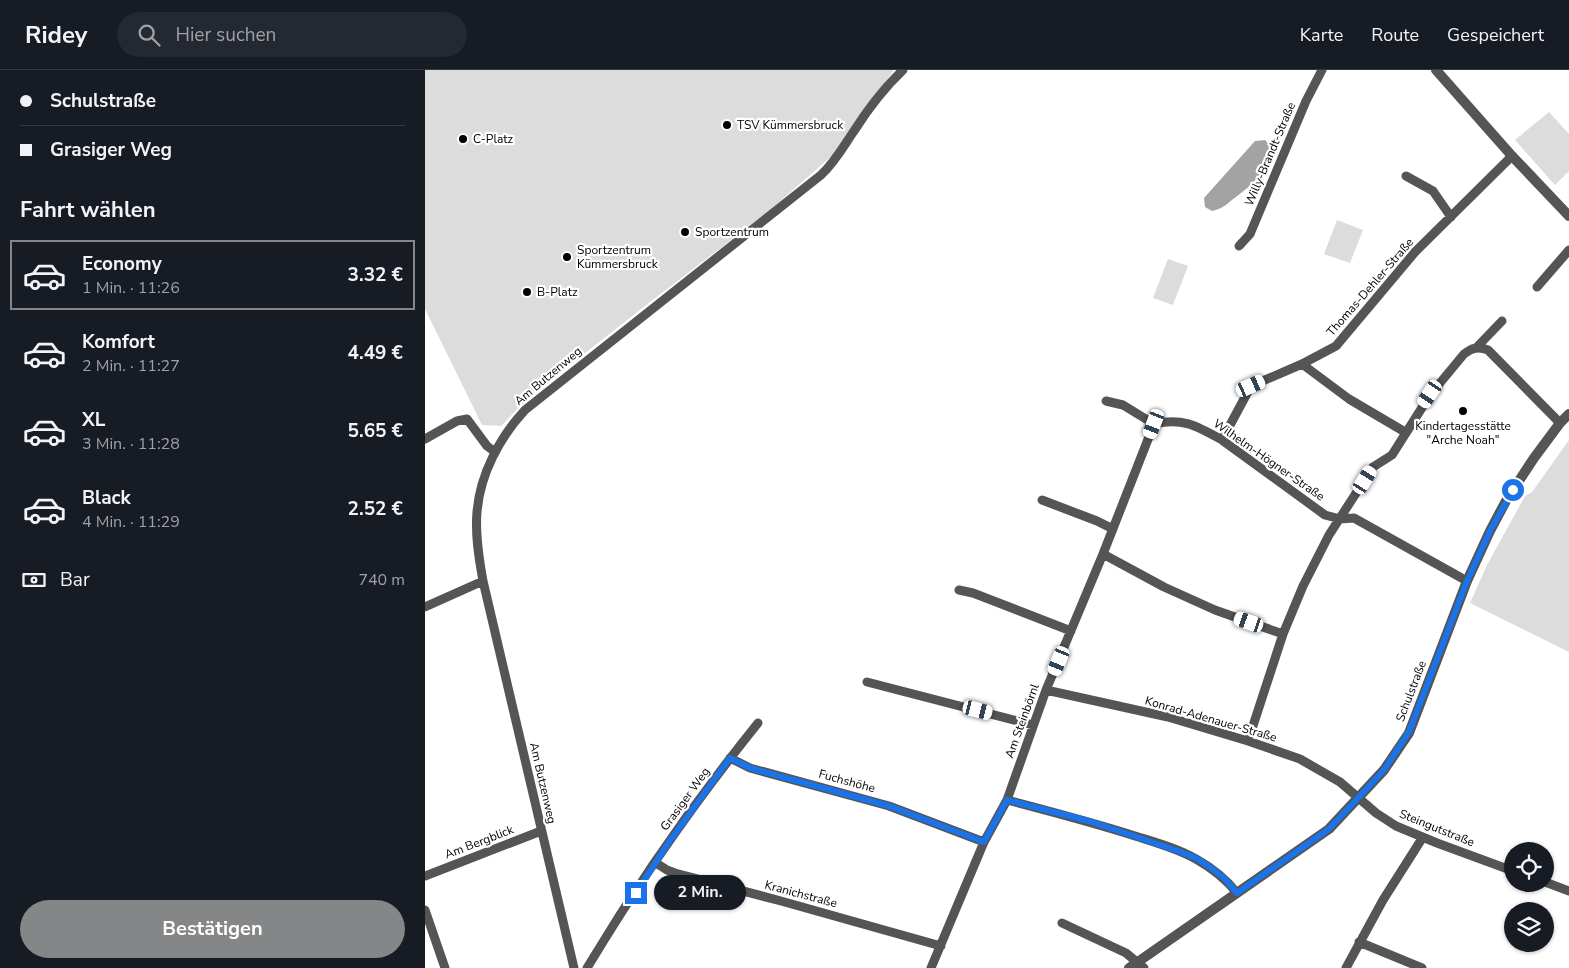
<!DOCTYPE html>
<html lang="de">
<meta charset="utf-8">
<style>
body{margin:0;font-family:"Nunito Sans",sans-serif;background:#242831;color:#f1f3f6;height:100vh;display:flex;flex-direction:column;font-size:19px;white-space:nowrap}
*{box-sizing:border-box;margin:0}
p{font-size:16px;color:#9ea1a6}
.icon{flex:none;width:28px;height:28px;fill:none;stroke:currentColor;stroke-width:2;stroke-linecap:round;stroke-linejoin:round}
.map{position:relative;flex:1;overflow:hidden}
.sheet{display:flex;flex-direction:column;background:#171b24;width:425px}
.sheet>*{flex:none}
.top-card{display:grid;align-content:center;height:110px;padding:0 20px;background:#171b24}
.fabs{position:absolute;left:1079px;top:772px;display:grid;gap:10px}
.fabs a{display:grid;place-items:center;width:50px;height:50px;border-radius:50%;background:#171b24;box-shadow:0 1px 4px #0004;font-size:25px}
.end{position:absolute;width:22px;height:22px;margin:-11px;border:6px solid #1a73e8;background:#fff;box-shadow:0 0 0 2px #fff}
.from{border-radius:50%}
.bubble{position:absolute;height:35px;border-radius:18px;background:#171b24;box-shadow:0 1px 4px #0004;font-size:16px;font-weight:700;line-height:35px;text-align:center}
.car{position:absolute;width:15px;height:30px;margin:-15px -8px;border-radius:6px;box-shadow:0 0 4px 1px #0007;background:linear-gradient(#fff 24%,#345 0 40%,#fff 0 76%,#345 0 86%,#fff 0)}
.top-card b{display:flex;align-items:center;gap:18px;height:48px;font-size:19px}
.top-card b+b{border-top:1px solid #363941}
.top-card i{width:12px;height:12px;background:#f1f3f6}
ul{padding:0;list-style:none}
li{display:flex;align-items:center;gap:15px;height:70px;margin:0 10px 8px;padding:0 10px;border:2px solid transparent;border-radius:0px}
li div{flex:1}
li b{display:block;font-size:19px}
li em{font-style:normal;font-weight:700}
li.current{border-color:#858687}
li>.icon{width:45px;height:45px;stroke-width:1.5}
h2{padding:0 20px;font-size:22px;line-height:60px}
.pay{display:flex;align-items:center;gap:12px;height:55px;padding:0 20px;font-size:19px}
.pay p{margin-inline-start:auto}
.cta{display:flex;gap:10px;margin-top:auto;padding:10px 20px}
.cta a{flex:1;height:58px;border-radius:30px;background:#858687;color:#fff;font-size:20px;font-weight:700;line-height:58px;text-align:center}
header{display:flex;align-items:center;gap:30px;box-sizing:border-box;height:70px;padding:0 25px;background:#171b24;border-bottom:1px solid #363941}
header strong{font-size:24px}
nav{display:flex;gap:28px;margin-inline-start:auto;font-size:18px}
.search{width:350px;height:45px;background:#242831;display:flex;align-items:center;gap:12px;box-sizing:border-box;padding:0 18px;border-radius:28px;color:#9ea1a6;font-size:19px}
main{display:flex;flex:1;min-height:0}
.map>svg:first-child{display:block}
</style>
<header>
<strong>Ridey</strong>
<div class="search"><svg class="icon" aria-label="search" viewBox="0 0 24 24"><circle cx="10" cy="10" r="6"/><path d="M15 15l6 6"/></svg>Hier suchen</div>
<nav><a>Karte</a><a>Route</a><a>Gespeichert</a></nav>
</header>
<main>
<section class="sheet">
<div class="top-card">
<b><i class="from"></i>Schulstraße</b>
<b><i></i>Grasiger Weg</b>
</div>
<h2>Fahrt wählen</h2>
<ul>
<li class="current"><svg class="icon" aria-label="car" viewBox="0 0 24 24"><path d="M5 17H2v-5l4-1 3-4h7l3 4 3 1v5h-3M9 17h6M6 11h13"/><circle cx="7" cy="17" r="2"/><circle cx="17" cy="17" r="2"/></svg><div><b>Economy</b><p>1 Min. · 11:26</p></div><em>3.32 €</em></li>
<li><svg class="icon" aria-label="car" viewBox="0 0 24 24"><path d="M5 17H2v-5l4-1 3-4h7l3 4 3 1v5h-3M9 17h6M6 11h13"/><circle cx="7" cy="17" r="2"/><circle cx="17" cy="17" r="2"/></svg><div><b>Komfort</b><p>2 Min. · 11:27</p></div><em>4.49 €</em></li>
<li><svg class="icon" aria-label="car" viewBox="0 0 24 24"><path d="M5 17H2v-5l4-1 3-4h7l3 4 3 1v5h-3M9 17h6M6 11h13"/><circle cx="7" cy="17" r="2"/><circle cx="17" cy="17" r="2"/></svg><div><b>XL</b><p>3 Min. · 11:28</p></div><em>5.65 €</em></li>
<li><svg class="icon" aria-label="car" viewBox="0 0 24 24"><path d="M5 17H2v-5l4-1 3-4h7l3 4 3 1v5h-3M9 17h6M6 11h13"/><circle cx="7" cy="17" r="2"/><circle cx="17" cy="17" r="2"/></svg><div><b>Black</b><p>4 Min. · 11:29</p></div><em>2.52 €</em></li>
</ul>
<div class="pay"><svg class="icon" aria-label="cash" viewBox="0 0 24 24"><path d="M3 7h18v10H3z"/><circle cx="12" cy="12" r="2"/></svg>Bar<p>740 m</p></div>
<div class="cta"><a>Bestätigen</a></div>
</section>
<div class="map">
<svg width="1144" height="898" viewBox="0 0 1144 898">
<rect width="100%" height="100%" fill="#fff"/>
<!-- green -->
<path fill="#dcdcdc" d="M0,0H469L410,83L344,141L225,232L103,328L76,356L57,355L0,239Z
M1124,42L1144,64V101L1130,115L1090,70Z
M912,150L938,160L925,193L899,184Z
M743,189L763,196L748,235L728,228Z
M1144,370V582L1045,533L1062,495L1100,426L1107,422Z"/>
<!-- water -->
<path fill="#a3a3a3" d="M840,70L846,76C846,100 828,114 811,127C801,134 800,138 787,141L780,137L779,128L830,71Z"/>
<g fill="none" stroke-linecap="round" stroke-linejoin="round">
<!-- minor -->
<path stroke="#555" stroke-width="9" d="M981,106L1008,121L1026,147
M814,176L825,164L881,31L897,0
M1112,217L1144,180
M1051,278L1077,251
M877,294L924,329L980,362
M681,331L698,335L729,354C757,347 772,356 797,370L900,445L915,449L929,448L1042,511
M0,369L32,351L42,349L62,376L70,382
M797,370L826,316L877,294L911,276L990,182L1087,86
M617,430L672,451L688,459
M678,484L739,517L790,540L858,564
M534,520L548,523L646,561
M0,537L58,511
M442,612L608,655
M621,620L743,647L823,671L875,689L915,712L951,743L971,756L1012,773L1088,801
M823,671L858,564L878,516L904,465L948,397L967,385L1005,325L1039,284C1047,278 1053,276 1063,280L1135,353
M305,688L325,698L464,736L559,772
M582,730C624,741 666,752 707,765C729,772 752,778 771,789C787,798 801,809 812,823
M231,793L242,800L250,803L356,831L516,876
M0,806L116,761
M1120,812L1144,821
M0,840L20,898
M637,853L701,883L719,898
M934,872L997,898
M149,898L58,511C54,489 50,465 52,442C55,404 75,367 100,340L396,105C410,92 418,77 429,61C443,39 459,18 478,0
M162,898C213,813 271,730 333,653
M506,898L559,772L582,730L621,620L678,484L729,354
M921,898L958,830L998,767"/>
<!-- tertiary -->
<path stroke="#555" stroke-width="10" d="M1011,0L1087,86L1144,146
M704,898L904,759L959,700L984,663L1042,511L1065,461L1082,429L1109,388L1135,353L1144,344"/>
</g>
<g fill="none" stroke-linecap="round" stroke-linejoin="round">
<!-- route -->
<path stroke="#1a73e8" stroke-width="6" d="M211,823L244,772L305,688L325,698L464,736L559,772L582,730L664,751L750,780L771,788L789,800L800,809L812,823L904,759L959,700L984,662L1042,511L1065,461L1088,420"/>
</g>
<!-- markers -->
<g fill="#000" stroke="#fff" stroke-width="2">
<circle cx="302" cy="55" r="5"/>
<circle cx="38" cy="69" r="5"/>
<circle cx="260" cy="162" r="5"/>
<circle cx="142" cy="187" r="5"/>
<circle cx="102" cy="222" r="5"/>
<circle cx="1038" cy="341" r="5"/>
</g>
<g text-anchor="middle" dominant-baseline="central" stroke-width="4.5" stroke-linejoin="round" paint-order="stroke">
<!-- poi labels -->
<g font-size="12" fill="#000" stroke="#fff" text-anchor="start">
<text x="312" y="55">TSV Kümmersbruck</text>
<text x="48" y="69">C-Platz</text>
<text x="270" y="162">Sportzentrum</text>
<text x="152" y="180">Sportzentrum<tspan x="152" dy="14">Kümmersbruck</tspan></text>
<text x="112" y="222">B-Platz</text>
<text x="1038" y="356" text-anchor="middle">Kindertagesstätte<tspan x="1038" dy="14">"Arche Noah"</tspan></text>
</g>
<!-- street labels -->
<g font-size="12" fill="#000" stroke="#fff">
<text transform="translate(845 84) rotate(-67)">Willy-Brandt-Straße</text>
<text transform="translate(945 217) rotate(-49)">Thomas-Dehler-Straße</text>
<text transform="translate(123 306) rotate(-40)">Am Butzenweg</text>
<text transform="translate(844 390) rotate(35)">Wilhelm-Högner-Straße</text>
<text transform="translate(986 621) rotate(-69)">Schulstraße</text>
<text transform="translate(786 649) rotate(16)">Konrad-Adenauer-Straße</text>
<text transform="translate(597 651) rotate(-70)">Am Steinbörnl</text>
<text transform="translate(422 711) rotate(15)">Fuchshöhe</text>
<text transform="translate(118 713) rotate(77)">Am Butzenweg</text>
<text transform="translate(260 729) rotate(-54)">Grasiger Weg</text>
<text transform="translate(1012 758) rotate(22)">Steingutstraße</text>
<text transform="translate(54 772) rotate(-21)">Am Bergblick</text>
<text transform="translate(376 824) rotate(15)">Kranichstraße</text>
</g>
</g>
</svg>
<div class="fabs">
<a><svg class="icon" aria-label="locate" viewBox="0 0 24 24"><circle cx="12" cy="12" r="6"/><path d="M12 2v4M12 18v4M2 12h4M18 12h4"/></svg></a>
<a><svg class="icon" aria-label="layers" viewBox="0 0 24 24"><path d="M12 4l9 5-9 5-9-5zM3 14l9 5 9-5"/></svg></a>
</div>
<i class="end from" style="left:1088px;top:420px"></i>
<i class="end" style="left:211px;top:823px"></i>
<div class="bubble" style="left:229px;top:805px;width:92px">2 Min.</div>
<i class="car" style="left:826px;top:316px;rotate:66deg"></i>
<i class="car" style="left:1005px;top:324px;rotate:214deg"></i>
<i class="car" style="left:729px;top:354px;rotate:201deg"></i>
<i class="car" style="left:940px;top:410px;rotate:32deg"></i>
<i class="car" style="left:824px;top:552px;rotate:289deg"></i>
<i class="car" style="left:634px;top:591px;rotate:203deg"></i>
<i class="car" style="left:553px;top:640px;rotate:104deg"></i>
</div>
</main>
